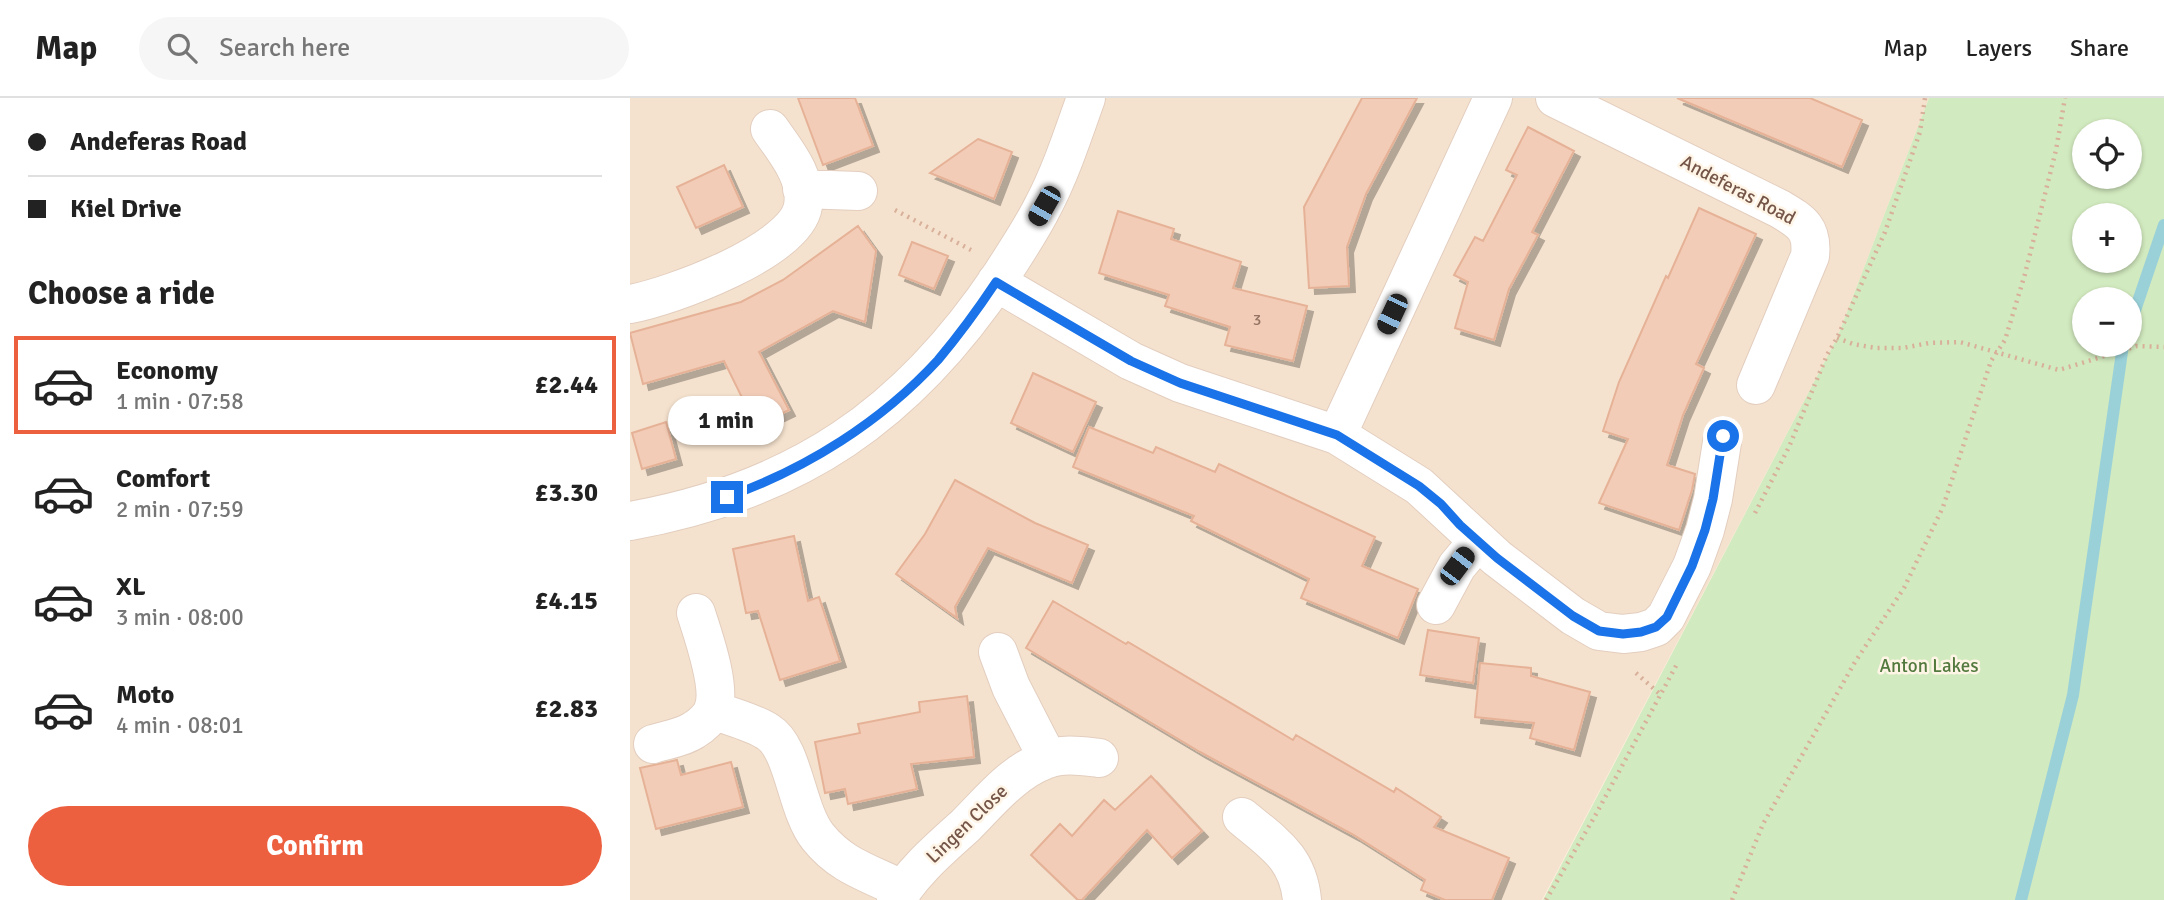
<!DOCTYPE html>
<meta charset="utf-8">
<style>
body{margin:0;font-family:Signika,sans-serif;background:#f6f6f6;color:#222;height:100vh;display:flex;flex-direction:column;font-size:26px;white-space:nowrap}
*{box-sizing:border-box;margin:0}
p{font-size:23px;color:#767676}
.icon{flex:none;width:38px;height:38px;fill:none;stroke:currentColor;stroke-width:2;stroke-linecap:round;stroke-linejoin:round}
.map{position:relative;flex:1;overflow:hidden}
.panel{display:flex;flex-direction:column;background:#fff;width:630px}
.panel>*{flex:none}
.banner{display:grid;align-content:center;height:154px;padding:0 28px;background:#fff}
.tools{position:absolute;left:1442px;top:21px;display:grid;gap:14px}
.tools a{display:grid;place-items:center;width:70px;height:70px;border-radius:50%;background:#fff;box-shadow:0 2px 5px #0004;font-size:35px}
.end{position:absolute;width:32px;height:32px;margin:-16px;border:9px solid #1a73e8;background:#fff;box-shadow:0 0 0 4px #fff}
.from{border-radius:50%}
.bubble{position:absolute;height:49px;border-radius:24px;background:#fff;box-shadow:0 2px 5px #0004;font-size:23px;font-weight:800;line-height:49px;text-align:center}
.car{position:absolute;width:21px;height:42px;margin:-21px -10px;border-radius:9px;box-shadow:0 0 5px 2px #0007;background:linear-gradient(#222 24%,#8ab4d8 0 40%,#222 0 76%,#8ab4d8 0 86%,#222 0)}
.banner b{display:flex;align-items:center;gap:24px;height:66px;font-size:26px}
.banner b+b{border-top:2px solid #e0e0e0}
.banner i{width:18px;height:18px;background:#222}
ul{padding:0;list-style:none}
li{display:flex;align-items:center;gap:21px;height:98px;margin:0 14px 10px;padding:0 14px;border:4px solid transparent;border-radius:0px}
li div{flex:1}
li b{display:block;font-size:26px}
li em{font-style:normal;font-weight:800}
li.current{border-color:#ec6040}
li>.icon{width:63px;height:63px;stroke-width:1.5}
h2{padding:0 28px;font-size:32px;line-height:84px}
.primary-button{display:flex;gap:14px;margin-top:auto;padding:14px 28px}
.primary-button a{flex:1;height:80px;border-radius:42px;background:#ec6040;color:#fff;font-size:28px;font-weight:800;line-height:80px;text-align:center}
header{display:flex;align-items:center;gap:42px;box-sizing:border-box;height:98px;padding:0 35px;background:#fff;border-bottom:2px solid #e0e0e0}
header strong{font-size:33px}
nav{display:flex;gap:38px;margin-inline-start:auto;font-size:24px}
.search{width:490px;height:63px;background:#f6f6f6;display:flex;align-items:center;gap:18px;box-sizing:border-box;padding:0 24px;border-radius:38px;color:#767676;font-size:26px}
main{display:flex;flex:1;min-height:0}
.map>svg:first-child{display:block}
</style>
<header>
<strong>Map</strong>
<div class="search"><svg class="icon" aria-label="search" viewBox="0 0 24 24"><circle cx="10" cy="10" r="6"/><path d="M15 15l6 6"/></svg>Search here</div>
<nav><a>Map</a><a>Layers</a><a>Share</a></nav>
</header>
<main>
<section class="panel">
<div class="banner">
<b><i class="from"></i>Andeferas Road</b>
<b><i></i>Kiel Drive</b>
</div>
<h2>Choose a ride</h2>
<ul>
<li class="current"><svg class="icon" aria-label="car" viewBox="0 0 24 24"><path d="M5 17H2v-5l4-1 3-4h7l3 4 3 1v5h-3M9 17h6M6 11h13"/><circle cx="7" cy="17" r="2"/><circle cx="17" cy="17" r="2"/></svg><div><b>Economy</b><p>1 min · 07:58</p></div><em>£2.44</em></li>
<li><svg class="icon" aria-label="car" viewBox="0 0 24 24"><path d="M5 17H2v-5l4-1 3-4h7l3 4 3 1v5h-3M9 17h6M6 11h13"/><circle cx="7" cy="17" r="2"/><circle cx="17" cy="17" r="2"/></svg><div><b>Comfort</b><p>2 min · 07:59</p></div><em>£3.30</em></li>
<li><svg class="icon" aria-label="car" viewBox="0 0 24 24"><path d="M5 17H2v-5l4-1 3-4h7l3 4 3 1v5h-3M9 17h6M6 11h13"/><circle cx="7" cy="17" r="2"/><circle cx="17" cy="17" r="2"/></svg><div><b>XL</b><p>3 min · 08:00</p></div><em>£4.15</em></li>
<li><svg class="icon" aria-label="car" viewBox="0 0 24 24"><path d="M5 17H2v-5l4-1 3-4h7l3 4 3 1v5h-3M9 17h6M6 11h13"/><circle cx="7" cy="17" r="2"/><circle cx="17" cy="17" r="2"/></svg><div><b>Moto</b><p>4 min · 08:01</p></div><em>£2.83</em></li>
</ul>
<div class="primary-button"><a>Confirm</a></div>
</section>
<div class="map">
<svg width="1534" height="802" viewBox="0 0 1534 802">
<defs>
<filter id="shadow"><feDropShadow dx="6" dy="6" stdDeviation="0" flood-color="#0004"/></filter>
</defs>
<rect width="100%" height="100%" fill="#fdf1e0"/>
<!-- residential -->
<path fill="#f5e2ce" d="M0,0H1299L1207,240L912,802H0Z"/>
<!-- green -->
<path fill="#d2eabf" fill-rule="evenodd" d="M1299,0H1534V802H913L1207,240ZM1500,33V79H1454V33ZM1500,117V163H1454V117ZM1500,201V247H1454V201Z"/>
<g fill="none" stroke-linecap="round" stroke-linejoin="round">
<!-- stream -->
<path stroke="#9ad1d9" stroke-width="12" d="M1500,227L1534,127
M1391,802L1443,597L1493,247"/>
</g>
<!-- building -->
<path fill="#f3ccb7" stroke="#e6b297" stroke-width="2" filter="url(#shadow)" d="M168,0H225L243,48L193,67Z
M732,0H787L736,96L717,149L719,188L679,190L674,109Z
M1047,0H1180L1232,22L1212,69Z
M898,29L944,53L902,134L908,137L879,191L864,242L825,230L838,184L824,177L845,139L853,143L887,77L876,72Z
M348,41L382,54L364,101L300,75Z
M94,67L113,109L66,130L47,89Z
M1069,110L1126,136L1066,266L1074,270L1053,317L1037,367L1065,376L1062,392L1049,432L969,405L998,341L973,333L989,284L1036,178L1038,180Z
M488,113L544,131L541,141L611,164L603,190L677,208L663,263L595,247L600,229L535,208L539,197L469,175Z
M228,128L246,153L235,224L203,213L129,254L159,312L126,328L94,263L13,286L0,235L111,204L153,182Z
M282,144L318,158L304,191L269,177Z
M403,275L466,304L443,354L381,325Z
M36,324L46,361L12,371L2,335Z
M459,329L523,355L526,349L585,374L589,366L745,439L732,468L788,491L768,540L671,500L679,481L561,423L564,418L443,369Z
M325,382L405,425L458,447L442,485L358,450L325,509L327,520L266,476L295,436Z
M164,438L178,503L189,499L210,563L150,582L128,513L116,515L103,451Z
M423,503L496,546L498,544L663,642L666,637L764,694L766,690L811,719L804,729L879,760L862,802H815L791,792L795,782L724,737L570,654L396,550Z
M798,532L849,540L843,585L790,577Z
M850,565L901,570V578L960,594L944,652L900,640L904,625L845,619Z
M337,598L344,659L281,666L287,691L218,706L215,691L195,695L185,644L230,635L228,626L290,614L289,604Z
M47,662L51,677L101,664L113,709L26,731L10,670Z
M521,678L572,733L542,760L517,732L452,802H448L401,757L430,726L442,738L474,702L485,712Z"/>
<g fill="none" stroke-linecap="round" stroke-linejoin="round">
<defs>
<path id="minor" d="M925,0L1150,111C1172,124 1183,131 1180,158L1126,287
M172,91L228,93
M366,184L501,263L550,285L707,337L789,388L867,460L943,518L969,533L993,536L1011,534L1026,529L1036,519L1062,468L1075,432L1083,401L1093,338
M0,206C40,199 166,153 173,108C178,79 155,53 140,31
M707,337L863,0
M0,423C167,393 278,317 372,176C386,154 401,132 413,108C431,74 443,36 456,0
M806,507L827,468L848,443
M368,554L381,589L418,661
M83,612C101,619 123,624 138,634C164,650 166,712 188,739C212,769 240,775 273,792
M23,646C36,642 52,640 64,632C71,628 81,619 83,612C92,590 73,537 66,515
M612,719C643,745 668,759 672,802
M266,802C284,772 311,750 336,727C360,703 383,674 415,662C433,655 451,658 469,660"/>
</defs>
<!-- minor casing -->
<use href="#minor" stroke="#e3cebf" stroke-width="40"/>
<!-- path -->
<path stroke="#d8b09a" stroke-width="4.5" stroke-dasharray="2 5" stroke-linecap="butt" d="M265,112L341,152
M1207,240L1223,246L1246,250H1273L1299,245L1330,244L1429,272L1507,248L1534,249
M1125,415L1159,349L1197,257L1207,240L1255,134L1290,34L1295,0
M1006,575L1031,597
M916,802L965,718L1047,566
M1102,802L1133,726L1225,564L1274,490L1313,409L1361,263L1375,242L1395,176L1426,52L1435,0"/>
<!-- minor -->
<use href="#minor" stroke="#fff" stroke-width="38"/>
</g>
<g fill="none" stroke-linecap="round" stroke-linejoin="round">
<!-- route -->
<path stroke="#1a73e8" stroke-width="9" d="M97,399C176,371 251,324 308,262C329,237 348,211 366,184L501,263L550,285L707,337L789,388L811,406L830,427L867,460L943,518L969,533L993,536L1011,534L1026,529L1037,519L1062,468L1075,432L1083,401L1093,338"/>
</g>
<g text-anchor="middle" dominant-baseline="central" stroke-width="5" stroke-linejoin="round" paint-order="stroke">
<!-- number labels -->
<g font-size="16" fill="#947363">
<text x="627" y="222">3</text>
</g>
<!-- street labels -->
<g font-size="19" fill="#745547" stroke="#fff5e7">
<text transform="translate(1108 92) rotate(28)">Andeferas Road</text>
<text transform="translate(337 726) rotate(-44)">Lingen Close</text>
</g>
<!-- park labels -->
<g font-size="19" fill="#537a3e" stroke="#fff5e7">
<text x="1299" y="568">Anton Lakes</text>
</g>
</g>
</svg>
<div class="tools">
<a><svg class="icon" aria-label="locate" viewBox="0 0 24 24"><circle cx="12" cy="12" r="6"/><path d="M12 2v4M12 18v4M2 12h4M18 12h4"/></svg></a>
<a>+</a>
<a>−</a>
</div>
<i class="end from" style="left:1093px;top:338px"></i>
<i class="end" style="left:97px;top:399px"></i>
<div class="bubble" style="left:38px;top:298px;width:116px">1 min</div>
<i class="car" style="left:414px;top:108px;rotate:210deg"></i>
<i class="car" style="left:762px;top:216px;rotate:205deg"></i>
<i class="car" style="left:827px;top:468px;rotate:37deg"></i>
</div>
</main>
